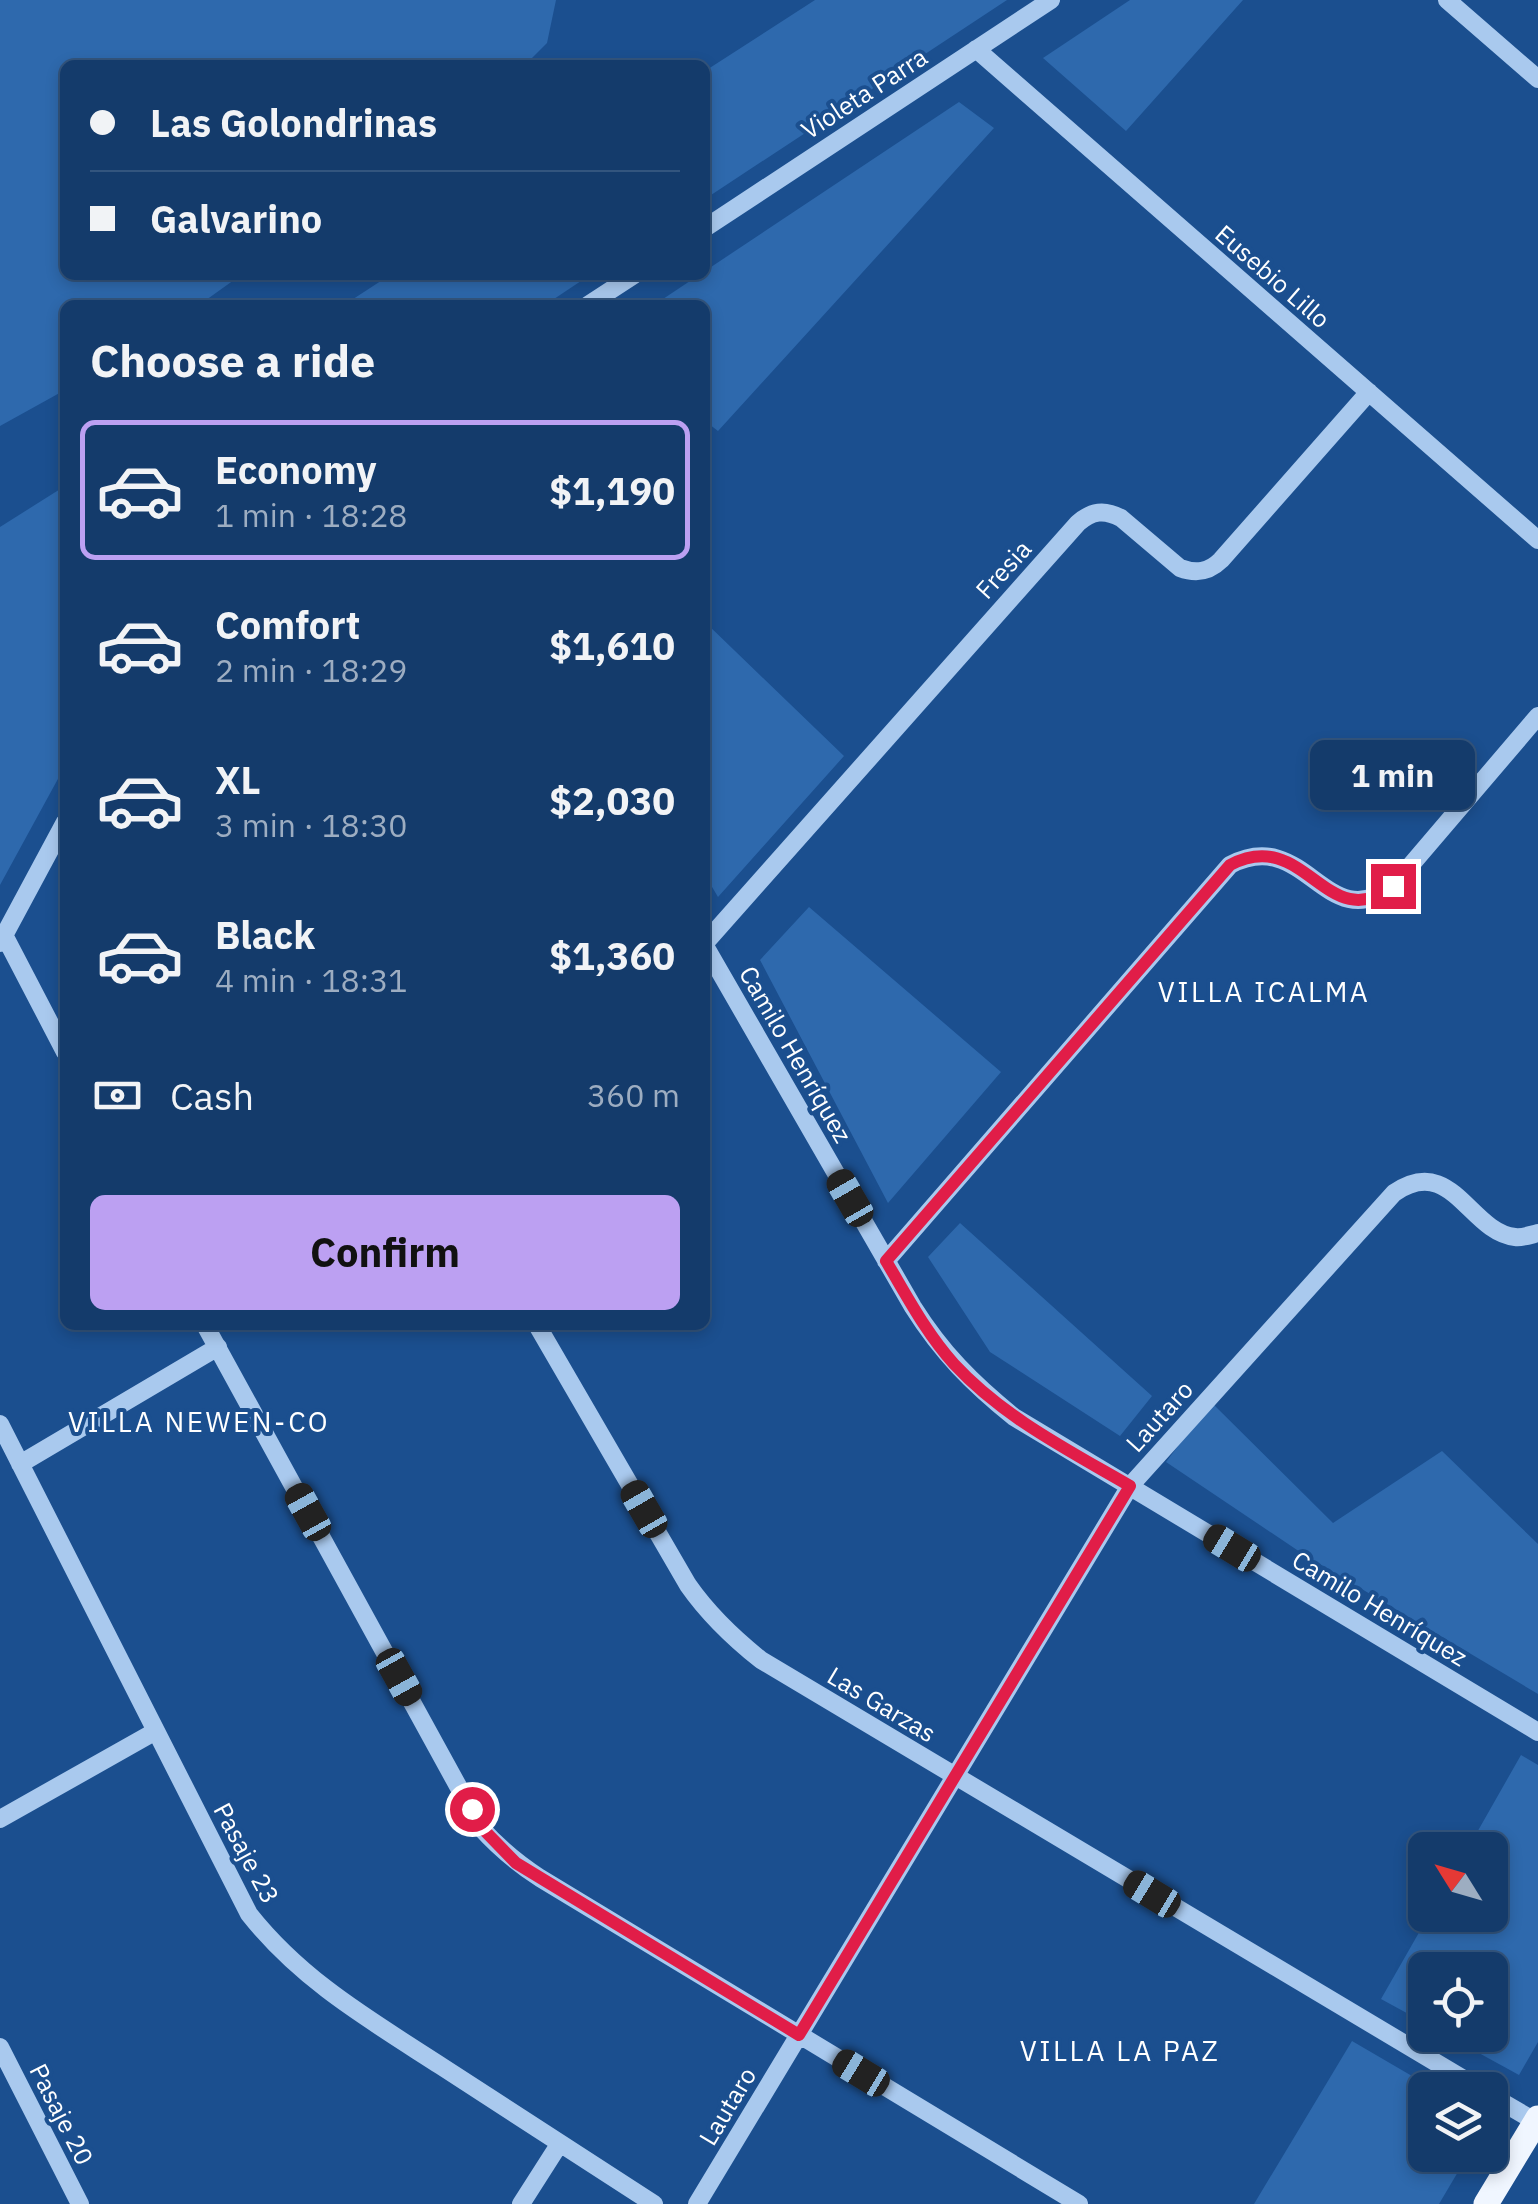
<!DOCTYPE html>
<meta charset="utf-8">
<style>
body{margin:0;font-family:"IBM Plex Sans",sans-serif;background:#214673;color:#f1f3f6;height:100vh;display:flex;flex-direction:column;font-size:38px;white-space:nowrap}
*{box-sizing:border-box;margin:0}
p{font-size:32px;color:#9dadc1}
.icon{flex:none;width:55px;height:55px;fill:none;stroke:currentColor;stroke-width:2;stroke-linecap:round;stroke-linejoin:round}
.map{position:relative;flex:1;overflow:hidden}
.panel{position:absolute;left:60px;top:300px;width:650px;height:1030px;display:flex;flex-direction:column;background:#143b6b;border-radius:15px;box-shadow:0 5px 15px #0003,0 0 0 2px #33557e}
.panel>*{flex:none}
.hud{position:absolute;left:60px;top:60px;width:650px;height:220px;border-radius:15px;box-shadow:0 5px 15px #0003,0 0 0 2px #33557e;display:grid;align-content:center;height:220px;padding:0 30px;background:#143b6b}
.needle{width:65px;rotate:307deg}
.fabs{position:absolute;left:1408px;top:1832px;display:grid;gap:20px}
.fabs a{display:grid;place-items:center;width:100px;height:100px;border-radius:15px;background:#143b6b;box-shadow:0 5px 15px #0003,0 0 0 2px #33557e;font-size:50px}
.end{position:absolute;width:45px;height:45px;margin:-22px;border:12px solid #e11d48;background:#fff;box-shadow:0 0 0 5px #fff}
.from{border-radius:50%}
.bubble{position:absolute;height:70px;border-radius:15px;background:#143b6b;box-shadow:0 5px 15px #0003,0 0 0 2px #33557e;font-size:32px;font-weight:700;line-height:70px;text-align:center}
.car{position:absolute;width:30px;height:60px;margin:-30px -15px;border-radius:12px;box-shadow:0 0 8px 2px #0007;background:linear-gradient(#222 24%,#8ab4d8 0 40%,#222 0 76%,#8ab4d8 0 86%,#222 0)}
.hud b{display:flex;align-items:center;gap:35px;height:95px;font-size:38px}
.hud b+b{border-top:2px solid #33557e}
.hud i{width:25px;height:25px;background:#f1f3f6}
ul{padding:0;list-style:none}
li{display:flex;align-items:center;gap:30px;height:140px;margin:0 20px 15px;padding:0 10px;border:5px solid transparent;border-radius:15px}
li div{flex:1}
li b{display:block;font-size:38px}
li em{font-style:normal;font-weight:700}
li.on{border-color:#bca0f2}
li>.icon{width:90px;height:90px;stroke-width:1.5}
h2{padding:0 30px;font-size:45px;line-height:120px}
.pay{display:flex;align-items:center;gap:25px;height:110px;padding:0 30px;font-size:38px}
.pay p{margin-inline-start:auto}
.button{display:flex;gap:20px;margin-top:auto;padding:20px 30px}
.button a{flex:1;height:115px;border-radius:15px;background:#bca0f2;color:#111;font-size:40px;font-weight:700;line-height:115px;text-align:center}
.map>svg:first-child{display:block}
</style>
<div class="map">
<svg width="1538" height="2204" viewBox="0 0 1538 2204">
<rect width="100%" height="100%" fill="#1b4f8f"/>
<!-- green -->
<path fill="#2e69ad" d="M0,0H556L547,43L525,65H65V275H241L199,305H65V390L0,426Z
M815,0H1007L705,199V71Z
M1130,0H1243L1126,131L1043,58Z
M959,102L994,128L718,431L705,421V305H654L699,275H705V271Z
M390,275H590L545,305H344Z
M65,486V766L0,885V527Z
M705,622L844,756L718,897L705,875Z
M809,907L1001,1072L888,1203L760,960Z
M960,1223L1152,1396L1120,1436L990,1352L928,1257Z
M1211,1402L1333,1523L1442,1451L1538,1544V1694L1303,1554L1166,1462Z
M1521,1755L1538,1765V2042L1519,2075L1446,2035H1490V1970H1425V2023L1381,1999L1429,1915H1490V1850H1467Z
M1352,2041L1436,2090H1425V2155H1468L1439,2204H1254Z"/>
<g fill="none" stroke-linecap="round" stroke-linejoin="round">
<!-- minor -->
<path stroke="#a9c9ee" stroke-width="18" d="M1447,0L1538,79
M976,49L1538,540
M705,228L1051,0
M588,305L634,275
M4,935L65,1052
M0,943L65,822
M705,943L1078,523C1092,511 1104,509 1121,518L1180,568C1196,574 1209,572 1221,560L1369,392
M705,946L913,1307C942,1353 972,1383 1014,1417L1538,1732
M886,1261L1230,865C1306,825 1325,938 1393,886L1538,716
M205,1325L481,1828C499,1848 517,1863 540,1878L1079,2204
M537,1325L688,1585C709,1615 732,1637 761,1660L1482,2090
M0,1424L249,1914C302,1981 370,2020 441,2066C512,2112 583,2158 654,2204
M20,1464L218,1347
M0,1819L156,1731
M0,2047L80,2204
M1490,2095L1538,2123
M521,2204L560,2143
M697,2204L1130,1486L1394,1193C1452,1153 1469,1232 1515,1237C1523,1238 1530,1235 1538,1233"/>
<!-- major -->
<path stroke="#f0f6ff" stroke-width="25" d="M1486,2204L1538,2118"/>
</g>
<g fill="none" stroke-linecap="round" stroke-linejoin="round">
<!-- route -->
<path stroke="#e11d48" stroke-width="12" d="M472,1809L482,1828L516,1863L799,2035L1130,1486C1068,1450 1003,1417 954,1364C926,1333 907,1296 886,1261L1230,865C1306,825 1326,938 1393,886"/>
</g>
<g text-anchor="middle" dominant-baseline="central" stroke-width="8" stroke-linejoin="round" paint-order="stroke">
<!-- street labels -->
<g font-size="25" fill="#fff" stroke="#1b4f8f">
<text transform="translate(864 93) rotate(-33)">Violeta Parra</text>
<text transform="translate(1273 276) rotate(41)">Eusebio Lillo</text>
<text transform="translate(1003 569) rotate(-48)">Fresia</text>
<text transform="translate(796 1054) rotate(60)">Camilo Henríquez</text>
<text transform="translate(1159 1416) rotate(-48)">Lautaro</text>
<text transform="translate(1380 1608) rotate(31)">Camilo Henríquez</text>
<text transform="translate(882 1704) rotate(31)">Las Garzas</text>
<text transform="translate(247 1853) rotate(62)">Pasaje 23</text>
<text transform="translate(727 2106) rotate(-59)">Lautaro</text>
<text transform="translate(62 2114) rotate(63)">Pasaje 20</text>
</g>
<!-- neighbourhood labels -->
<g font-size="28" letter-spacing="2.5" fill="#fff" stroke="#1b4f8f">
<text x="1264" y="991">VILLA ICALMA</text>
<text x="199" y="1421">VILLA NEWEN-CO</text>
<text x="1120" y="2050">VILLA LA PAZ</text>
</g>
</g>
</svg>
<div class="fabs">
<a><svg class="needle" viewBox="-14 -14 28 28"><path d="M0-13l5 13h-10z" fill="#e53935"/><path d="M0 13l5-13h-10z" fill="#9dadc1"/></svg></a>
<a><svg class="icon" aria-label="locate" viewBox="0 0 24 24"><circle cx="12" cy="12" r="6"/><path d="M12 2v4M12 18v4M2 12h4M18 12h4"/></svg></a>
<a><svg class="icon" aria-label="layers" viewBox="0 0 24 24"><path d="M12 4l9 5-9 5-9-5zM3 14l9 5 9-5"/></svg></a>
</div>
<i class="end from" style="left:472px;top:1809px"></i>
<i class="end" style="left:1393px;top:886px"></i>
<div class="bubble" style="left:1310px;top:740px;width:165px">1 min</div>
<i class="car" style="left:850px;top:1198px;rotate:330deg"></i>
<i class="car" style="left:644px;top:1509px;rotate:330deg"></i>
<i class="car" style="left:308px;top:1512px;rotate:331deg"></i>
<i class="car" style="left:1232px;top:1548px;rotate:301deg"></i>
<i class="car" style="left:399px;top:1677px;rotate:151deg"></i>
<i class="car" style="left:1152px;top:1894px;rotate:301deg"></i>
<i class="car" style="left:861px;top:2073px;rotate:301deg"></i>
<div class="hud">
<b><i class="from"></i>Las Golondrinas</b>
<b><i></i>Galvarino</b>
</div>
<section class="panel">
<h2>Choose a ride</h2>
<ul>
<li class="on"><svg class="icon" aria-label="car" viewBox="0 0 24 24"><path d="M5 17H2v-5l4-1 3-4h7l3 4 3 1v5h-3M9 17h6M6 11h13"/><circle cx="7" cy="17" r="2"/><circle cx="17" cy="17" r="2"/></svg><div><b>Economy</b><p>1 min · 18:28</p></div><em>$1,190</em></li>
<li><svg class="icon" aria-label="car" viewBox="0 0 24 24"><path d="M5 17H2v-5l4-1 3-4h7l3 4 3 1v5h-3M9 17h6M6 11h13"/><circle cx="7" cy="17" r="2"/><circle cx="17" cy="17" r="2"/></svg><div><b>Comfort</b><p>2 min · 18:29</p></div><em>$1,610</em></li>
<li><svg class="icon" aria-label="car" viewBox="0 0 24 24"><path d="M5 17H2v-5l4-1 3-4h7l3 4 3 1v5h-3M9 17h6M6 11h13"/><circle cx="7" cy="17" r="2"/><circle cx="17" cy="17" r="2"/></svg><div><b>XL</b><p>3 min · 18:30</p></div><em>$2,030</em></li>
<li><svg class="icon" aria-label="car" viewBox="0 0 24 24"><path d="M5 17H2v-5l4-1 3-4h7l3 4 3 1v5h-3M9 17h6M6 11h13"/><circle cx="7" cy="17" r="2"/><circle cx="17" cy="17" r="2"/></svg><div><b>Black</b><p>4 min · 18:31</p></div><em>$1,360</em></li>
</ul>
<div class="pay"><svg class="icon" aria-label="cash" viewBox="0 0 24 24"><path d="M3 7h18v10H3z"/><circle cx="12" cy="12" r="2"/></svg>Cash<p>360 m</p></div>
<div class="button"><a>Confirm</a></div>
</section>
</div>
